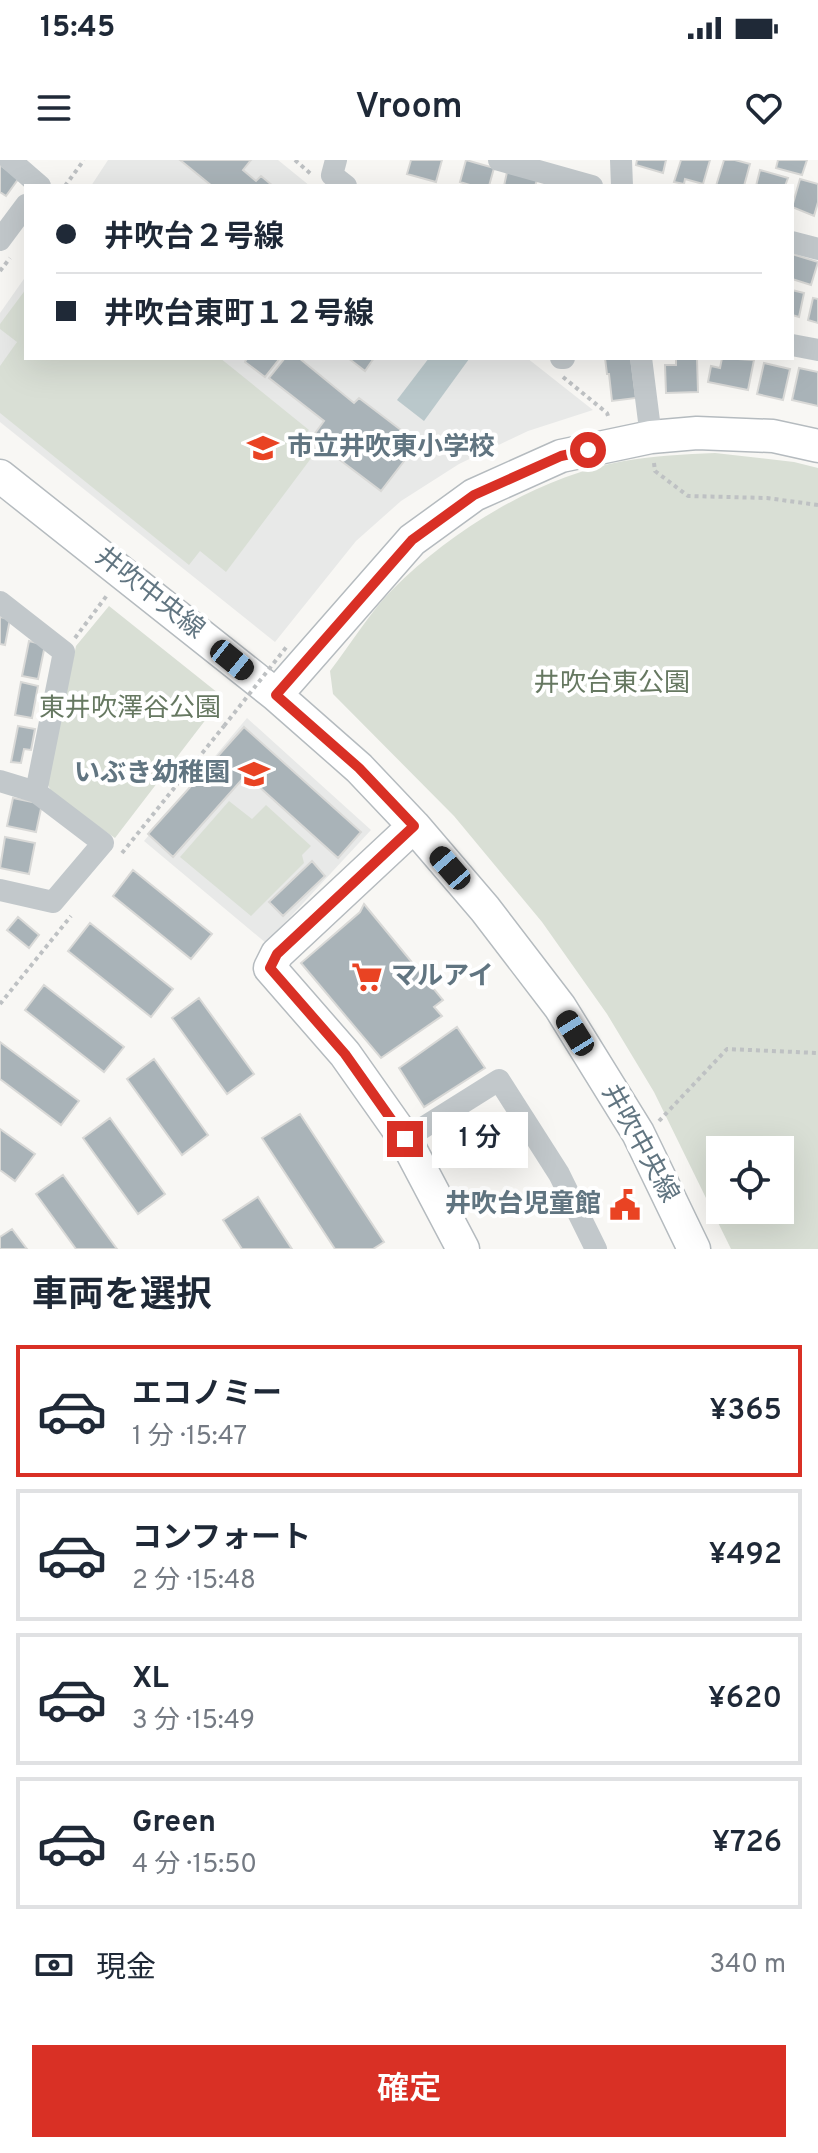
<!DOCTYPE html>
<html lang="ja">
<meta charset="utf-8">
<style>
body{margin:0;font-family:Overpass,"Noto Sans JP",sans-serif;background:#f6f6f7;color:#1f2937;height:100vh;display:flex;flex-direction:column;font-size:30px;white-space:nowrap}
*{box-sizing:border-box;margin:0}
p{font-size:26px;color:#747a83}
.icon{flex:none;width:44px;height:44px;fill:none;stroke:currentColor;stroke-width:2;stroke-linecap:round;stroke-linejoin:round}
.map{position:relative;height:1089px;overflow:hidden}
.panel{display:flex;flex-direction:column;background:#fff;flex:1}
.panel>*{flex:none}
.top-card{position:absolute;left:24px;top:24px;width:770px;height:176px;border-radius:0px;box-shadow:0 8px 32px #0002;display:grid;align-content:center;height:176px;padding:0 32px;background:#fff}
.buttons{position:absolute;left:706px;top:976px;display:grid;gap:16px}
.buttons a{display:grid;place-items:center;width:88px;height:88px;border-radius:0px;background:#fff;box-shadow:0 8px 32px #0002;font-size:40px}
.end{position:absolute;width:36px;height:36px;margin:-18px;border:10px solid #d93025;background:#fff;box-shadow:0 0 0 4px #fff}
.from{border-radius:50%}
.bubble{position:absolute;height:56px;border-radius:0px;background:#fff;box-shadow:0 8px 32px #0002;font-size:26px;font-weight:600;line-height:56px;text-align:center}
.car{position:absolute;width:24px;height:48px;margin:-24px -12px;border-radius:10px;box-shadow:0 0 6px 2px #0007;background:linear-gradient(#222 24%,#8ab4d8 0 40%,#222 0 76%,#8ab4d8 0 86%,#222 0)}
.top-card b{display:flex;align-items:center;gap:28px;height:76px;font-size:30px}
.top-card b+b{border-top:2px solid #e0e1e3}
.top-card i{width:20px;height:20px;background:#1f2937}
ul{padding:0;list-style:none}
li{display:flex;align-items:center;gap:24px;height:132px;margin:0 16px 12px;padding:0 16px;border:4px solid #e0e1e3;border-radius:0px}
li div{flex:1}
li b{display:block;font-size:30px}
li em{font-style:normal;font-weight:600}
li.current{border-color:#d93025}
li>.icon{width:72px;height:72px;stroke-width:1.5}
h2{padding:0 32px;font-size:36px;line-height:96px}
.pay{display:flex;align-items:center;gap:20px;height:88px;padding:0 32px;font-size:30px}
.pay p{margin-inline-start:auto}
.primary-button{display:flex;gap:16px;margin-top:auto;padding:16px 32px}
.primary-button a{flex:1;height:92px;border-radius:0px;background:#d93025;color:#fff;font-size:32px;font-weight:600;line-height:92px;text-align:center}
.status{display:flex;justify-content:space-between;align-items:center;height:56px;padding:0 40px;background:#fff;direction:ltr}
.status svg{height:22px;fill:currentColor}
header{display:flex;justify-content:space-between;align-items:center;height:104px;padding:0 32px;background:#fff;font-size:36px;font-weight:600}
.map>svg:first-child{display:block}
</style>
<div class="status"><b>15:45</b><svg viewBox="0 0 49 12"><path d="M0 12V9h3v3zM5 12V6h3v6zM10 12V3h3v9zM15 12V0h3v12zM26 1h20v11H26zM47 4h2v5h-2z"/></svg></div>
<header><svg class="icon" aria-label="menu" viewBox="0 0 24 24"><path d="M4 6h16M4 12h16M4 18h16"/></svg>Vroom<svg class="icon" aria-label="heart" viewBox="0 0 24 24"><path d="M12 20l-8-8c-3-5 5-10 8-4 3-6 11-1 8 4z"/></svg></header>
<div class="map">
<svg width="818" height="1089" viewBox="0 0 818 1089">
<rect width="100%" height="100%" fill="#f8f7f4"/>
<!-- built -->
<path fill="#e8e9e8" d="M108,0H278L310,26H91Z
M26,116V198H527L593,250L528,271L459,304L401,341L356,381L275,482L0,262V153Z
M247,558L371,670L266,783L144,681Z"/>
<!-- green -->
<path fill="#d9dfd5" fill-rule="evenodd" d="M26,129V198H220L309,270L300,280L315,293L226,412L200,391L189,405L0,253V206L17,182L0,169V164Z
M715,293L794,302L818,308V1089H731L654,932L607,854L542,762L454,656L333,534L330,511C350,485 370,452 393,429C453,369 540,316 624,301C654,296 685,294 715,293ZM780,990V1050H720V990Z
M109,446L223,537L115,678L53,635L47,623L76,486Z
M229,641L252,659L266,645L311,686L302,695L304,703L251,756L180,697Z"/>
<!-- water -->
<path fill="#bac8cb" d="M429,198L469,199L424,261L397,240Z"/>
<!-- building -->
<path fill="#a9b3b8" stroke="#d9d9d7" stroke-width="2" d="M180,0H251L243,10L256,21L261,16L273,26H212Z
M411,0H442L436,22L407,14Z
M466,0L494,8L489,26H473L460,22Z
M637,0H666L663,13L636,5Z
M681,0H710L703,24L685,19L684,24L674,22Z
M724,0H735L750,4L744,26H716Z
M778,0H807L802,15L776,8Z
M0,5L19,18L6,36L0,32Z
M760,10L788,18L785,26H756Z
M507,12L537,20L535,26H504Z
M800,19L818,24V42L814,56L792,47Z
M792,94L818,102L811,125L792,119Z
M792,130L804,133L799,157L792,155Z
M813,138L818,139V163L808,160Z
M247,198H280L265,217L245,202Z
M285,198H299L354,243L359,238L418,283L381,331L340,300L342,297L313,276L324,261L269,218Z
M348,198H374L365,211Z
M605,198H631L636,238L612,241L609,214H607Z
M676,198H697L698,232L666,233L665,205H676Z
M722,198L754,200L748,230L708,222L711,206L720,208Z
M764,203L790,209L783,240L757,234Z
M799,208L818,212V246L792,240Z
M0,457L10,459L5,485L0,484Z
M29,481L45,485L38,519L22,516Z
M21,522L38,526L32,558L15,555Z
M18,566L35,569L31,590L24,589L21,603L11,602Z
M244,567L361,672L338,698L246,615L173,697L148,674Z
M13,638L42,644L36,672L7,666Z
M5,677L35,683L29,714L0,708Z
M312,701L325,716L283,756L269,742Z
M133,710L212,774L191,799L113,736Z
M364,744L443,840L434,847L442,856L381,898L301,803L360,752Z
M18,757L39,775L29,788L7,770Z
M90,763L173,829L151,857L68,791Z
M44,825L124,887L104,912L25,850Z
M199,838L254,914L227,934L172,858Z
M457,867L485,908L424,947L399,908Z
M0,882L79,941L61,965L0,919Z
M154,899L208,975L182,995L127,919Z
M300,954L384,1082L373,1089H335L262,978Z
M110,958L165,1034L138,1054L83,978Z
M0,969L35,994L15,1021L0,1010Z
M63,1015L117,1089H76L36,1034Z
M258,1037L292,1089H242L223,1060Z
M12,1069L27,1089H0V1077Z"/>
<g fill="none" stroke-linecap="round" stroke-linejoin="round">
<defs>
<path id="secondary" d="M0,316L276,535L359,608L414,666L485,749L560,847L638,973L694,1089
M276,535L412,380L474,335L561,296L651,277L697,273L773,276L818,286
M414,666L277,794L270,808L345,894L405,979L463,1089"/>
</defs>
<!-- secondary casing -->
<use href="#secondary" stroke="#b5bbbf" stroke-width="35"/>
<!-- path -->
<path stroke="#bec1c3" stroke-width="4" stroke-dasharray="4 4" stroke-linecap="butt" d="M295,0L311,14
M65,26L84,0
M0,111L10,98
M563,217L607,253L609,259
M654,303L655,311L688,336L767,338L818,345
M75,478L108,434
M122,693L224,566
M0,844L71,756
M659,961L727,889L818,893"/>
<!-- street -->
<path stroke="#c2c8cb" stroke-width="22" d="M10,0L40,26
M336,0L332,15L346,26
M499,0L592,26
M621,0L622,26
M0,80L26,45
M792,82L818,89
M792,185L818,190
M561,198H564
M641,198L651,277
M0,442L64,492L36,632
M0,621L36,632L103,683L53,742L0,730
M405,979L499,920L559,1014L596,1089"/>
<!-- secondary -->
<use href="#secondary" stroke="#fff" stroke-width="32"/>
<!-- path-bridge -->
<path stroke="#bec1c3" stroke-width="4" stroke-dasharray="4 4" stroke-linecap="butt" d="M224,566L288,485"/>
</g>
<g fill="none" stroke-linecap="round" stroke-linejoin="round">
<!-- route -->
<path stroke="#d93025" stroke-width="10" d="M405,979L345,894L270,808L277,794L414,666L359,608L276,535L412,380L474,335L561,296L588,290"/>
</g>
<!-- icons -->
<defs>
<symbol id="school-bare" viewBox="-9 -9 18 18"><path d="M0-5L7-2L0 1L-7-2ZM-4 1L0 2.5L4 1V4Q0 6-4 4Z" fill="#e94323" stroke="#fff" stroke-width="2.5" paint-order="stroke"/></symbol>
<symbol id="supermarket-bare" viewBox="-9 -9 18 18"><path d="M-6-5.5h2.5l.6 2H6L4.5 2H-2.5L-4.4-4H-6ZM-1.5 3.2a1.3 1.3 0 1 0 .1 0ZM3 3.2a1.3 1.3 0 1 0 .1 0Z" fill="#e94323" stroke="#fff" stroke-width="2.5" paint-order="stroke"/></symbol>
<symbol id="civic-bare" viewBox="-9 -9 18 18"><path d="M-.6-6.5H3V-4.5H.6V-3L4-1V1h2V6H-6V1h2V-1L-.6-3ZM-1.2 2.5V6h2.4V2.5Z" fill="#e94323" stroke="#fff" stroke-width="2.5" paint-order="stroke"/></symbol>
</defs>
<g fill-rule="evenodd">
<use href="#school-bare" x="241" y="266" width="44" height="44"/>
<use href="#school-bare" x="232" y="592" width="44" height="44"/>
<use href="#supermarket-bare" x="345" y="795" width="44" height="44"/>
<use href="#civic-bare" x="603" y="1023" width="44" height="44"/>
</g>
<g text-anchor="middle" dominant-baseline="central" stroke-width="8" stroke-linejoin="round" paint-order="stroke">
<!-- poi labels -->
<g font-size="26" font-weight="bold" fill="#617581" stroke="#fff" text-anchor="start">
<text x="287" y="288">市立井吹東小学校</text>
<text x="230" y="614" text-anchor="end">いぶき幼稚園</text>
<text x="391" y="817">マルアイ</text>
<text x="601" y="1045" text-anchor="end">井吹台児童館</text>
</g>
<!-- street labels -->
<g font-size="26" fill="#617581" stroke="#fff">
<text transform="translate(149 434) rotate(38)">井吹中央線</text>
<text transform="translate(639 984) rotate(61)">井吹中央線</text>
</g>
<!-- park labels -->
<g font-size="26" fill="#667861" stroke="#fff">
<text x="612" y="524">井吹台東公園</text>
<text x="130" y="549">東井吹澤谷公園</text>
</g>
</g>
</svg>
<div class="buttons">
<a><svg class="icon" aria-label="locate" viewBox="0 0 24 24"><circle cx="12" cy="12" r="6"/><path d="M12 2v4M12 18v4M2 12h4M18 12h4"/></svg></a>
</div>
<i class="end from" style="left:588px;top:290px"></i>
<i class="end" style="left:405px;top:979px"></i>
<div class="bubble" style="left:432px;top:952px;width:96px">1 分</div>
<i class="car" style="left:232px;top:500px;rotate:129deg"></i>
<i class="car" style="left:450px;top:708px;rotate:319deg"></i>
<i class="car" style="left:575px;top:873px;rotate:328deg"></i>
<div class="top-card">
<b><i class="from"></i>井吹台２号線</b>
<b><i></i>井吹台東町１２号線</b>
</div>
</div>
<section class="panel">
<h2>車両を選択</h2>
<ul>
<li class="current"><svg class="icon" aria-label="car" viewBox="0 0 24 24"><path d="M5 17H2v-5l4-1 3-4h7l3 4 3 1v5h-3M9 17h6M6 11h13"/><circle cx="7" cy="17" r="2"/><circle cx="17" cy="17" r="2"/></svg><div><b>エコノミー</b><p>1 分 · 15:47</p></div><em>¥365</em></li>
<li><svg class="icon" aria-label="car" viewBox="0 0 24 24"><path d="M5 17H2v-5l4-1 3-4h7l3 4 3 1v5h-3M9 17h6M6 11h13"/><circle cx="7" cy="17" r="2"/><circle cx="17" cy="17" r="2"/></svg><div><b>コンフォート</b><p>2 分 · 15:48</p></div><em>¥492</em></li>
<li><svg class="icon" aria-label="car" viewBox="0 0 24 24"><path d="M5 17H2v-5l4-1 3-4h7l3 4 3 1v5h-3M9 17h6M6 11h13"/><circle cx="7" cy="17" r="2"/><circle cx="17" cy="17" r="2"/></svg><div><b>XL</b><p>3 分 · 15:49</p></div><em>¥620</em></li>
<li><svg class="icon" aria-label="car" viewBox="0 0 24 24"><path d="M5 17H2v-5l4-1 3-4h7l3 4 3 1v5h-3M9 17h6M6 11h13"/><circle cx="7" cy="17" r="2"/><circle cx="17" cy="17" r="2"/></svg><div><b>Green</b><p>4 分 · 15:50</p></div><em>¥726</em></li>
</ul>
<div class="pay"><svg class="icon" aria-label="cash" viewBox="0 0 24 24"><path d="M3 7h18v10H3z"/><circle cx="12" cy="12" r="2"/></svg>現金<p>340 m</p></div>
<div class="primary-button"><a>確定</a></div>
</section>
